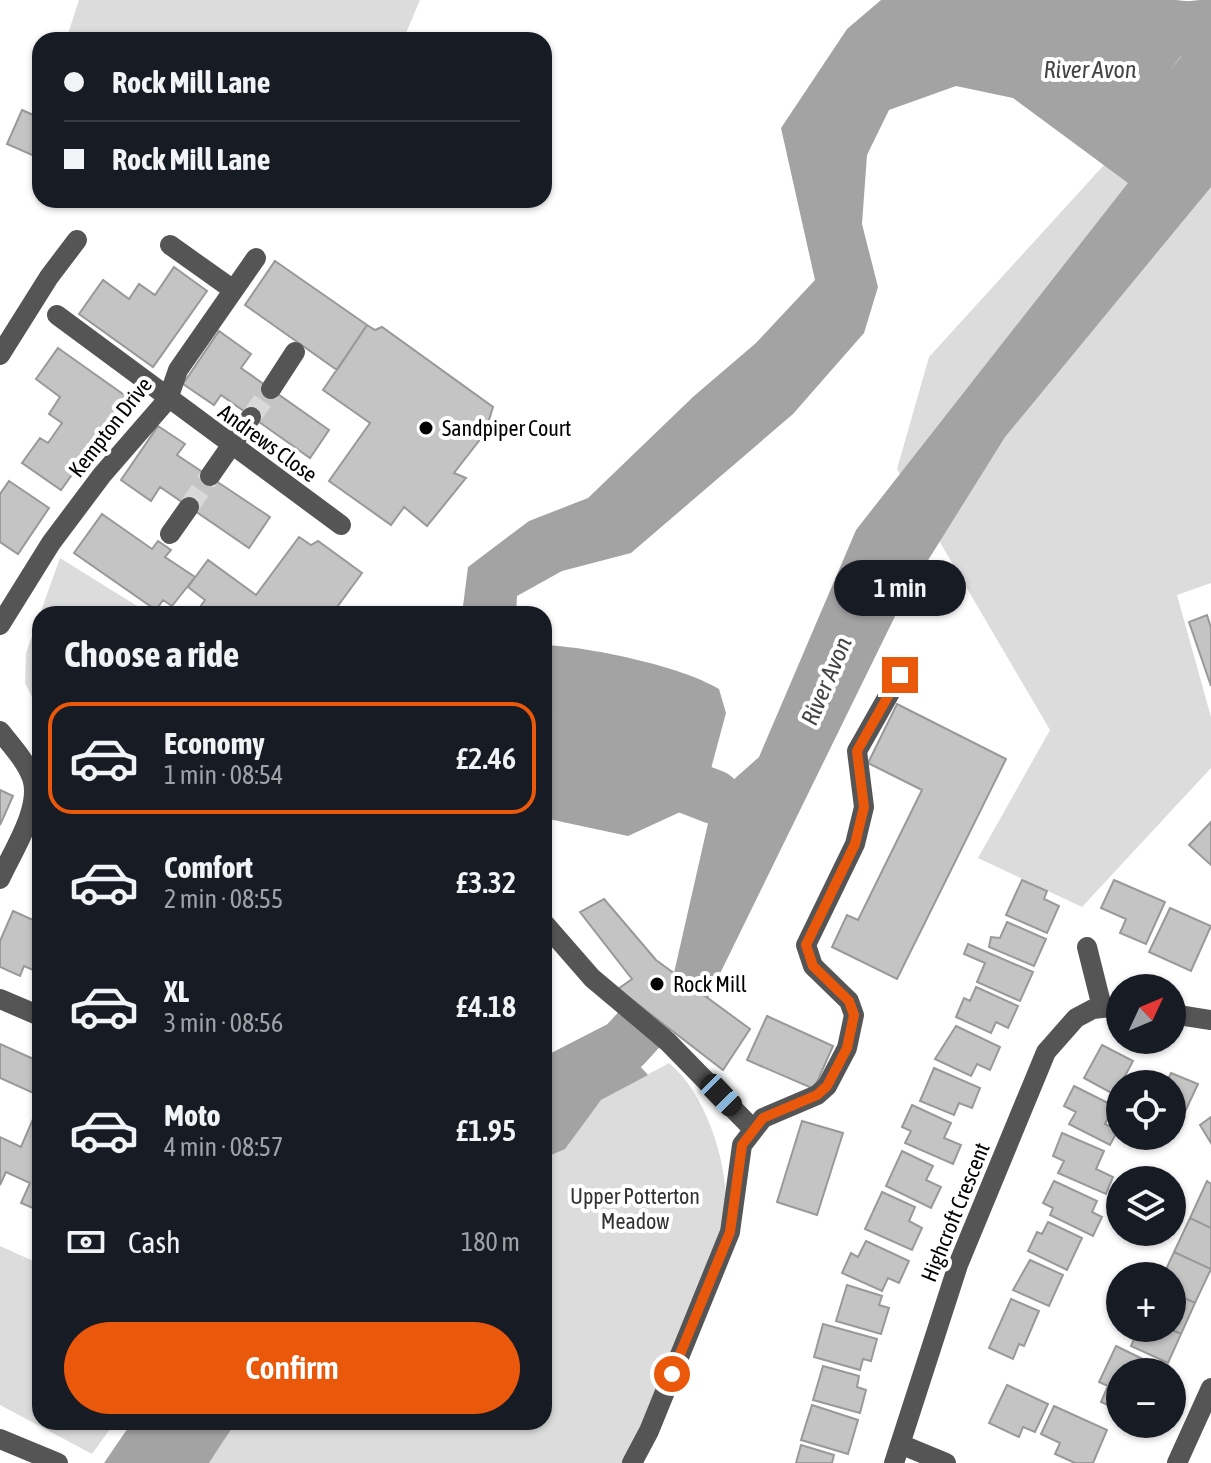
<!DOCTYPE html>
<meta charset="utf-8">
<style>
body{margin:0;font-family:"Asap Condensed",sans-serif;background:#242831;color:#f1f3f6;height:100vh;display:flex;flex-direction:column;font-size:30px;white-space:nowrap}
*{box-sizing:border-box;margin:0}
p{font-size:26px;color:#9ea1a6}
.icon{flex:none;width:44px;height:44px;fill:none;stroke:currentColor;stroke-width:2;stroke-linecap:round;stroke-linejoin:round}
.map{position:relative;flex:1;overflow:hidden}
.details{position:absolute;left:32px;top:606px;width:520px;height:824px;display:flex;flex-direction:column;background:#171b24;border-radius:24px;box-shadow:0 2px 6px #0004}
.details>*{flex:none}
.banner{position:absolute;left:32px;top:32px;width:520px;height:176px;border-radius:24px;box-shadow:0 2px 6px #0004;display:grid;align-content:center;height:176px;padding:0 32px;background:#171b24}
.needle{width:52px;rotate:46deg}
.controls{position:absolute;left:1106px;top:974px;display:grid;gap:16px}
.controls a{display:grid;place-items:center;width:80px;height:80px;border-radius:50%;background:#171b24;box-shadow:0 2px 6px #0004;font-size:40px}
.end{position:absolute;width:36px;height:36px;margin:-18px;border:10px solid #ea580c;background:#fff;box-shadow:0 0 0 4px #fff}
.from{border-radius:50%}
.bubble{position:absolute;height:56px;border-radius:28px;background:#171b24;box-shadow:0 2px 6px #0004;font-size:26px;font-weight:600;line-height:56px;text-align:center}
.car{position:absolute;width:24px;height:48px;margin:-24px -12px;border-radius:10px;box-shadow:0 0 6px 2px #0007;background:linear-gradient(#222 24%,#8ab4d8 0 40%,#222 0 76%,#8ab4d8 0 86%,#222 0)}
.banner b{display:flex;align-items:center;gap:28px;height:76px;font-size:30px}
.banner b+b{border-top:2px solid #363941}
.banner i{width:20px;height:20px;background:#f1f3f6}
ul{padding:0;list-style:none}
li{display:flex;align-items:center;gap:24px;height:112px;margin:0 16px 12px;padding:0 16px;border:4px solid transparent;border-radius:24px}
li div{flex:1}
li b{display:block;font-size:30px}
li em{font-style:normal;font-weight:600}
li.selected{border-color:#ea580c}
li>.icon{width:72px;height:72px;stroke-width:1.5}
h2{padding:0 32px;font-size:36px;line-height:96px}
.pay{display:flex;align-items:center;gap:20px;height:88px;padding:0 32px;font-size:30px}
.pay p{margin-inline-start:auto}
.cta{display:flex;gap:16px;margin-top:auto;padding:16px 32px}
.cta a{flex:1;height:92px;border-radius:48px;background:#ea580c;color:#fff;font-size:32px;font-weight:600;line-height:92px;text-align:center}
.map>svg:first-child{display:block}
</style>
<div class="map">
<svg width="1211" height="1463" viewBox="0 0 1211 1463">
<rect width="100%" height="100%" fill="#fff"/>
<!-- green -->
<path fill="#dcdcdc" d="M79,0H420L403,40H66Z
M1211,16V583L1177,595L1211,717V768L1082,907L978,858L1050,730L897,469L929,357L1103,166Z
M60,558L150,614H40V713L25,683L26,653Z
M669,1063C710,1097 734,1179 724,1232C720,1253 707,1275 699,1295C676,1352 653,1409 623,1463H209L236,1422H544V1158L551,1156L601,1100Z
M0,1246L40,1264V1422H115L92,1454L0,1405Z"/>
<!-- water -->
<path fill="#a3a3a3" d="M881,0H1176L1211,4V14L1168,74L1211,16V187L1005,437L902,602L708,998L674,973L714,797L759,757L856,530L1128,183L1013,98L956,86L889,110L867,155L862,224L878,287L864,333L793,414L631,553L562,571L517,596L516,614H462L468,567L529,521L588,498L694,396L756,343L815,280L781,128L847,29Z
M544,645C590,647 681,666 719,689L726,713L702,802L628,836L544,818Z
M610,1033L648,1075L601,1100L565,1149L544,1158V1071L598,1044Z
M132,1422H236L209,1463H104Z"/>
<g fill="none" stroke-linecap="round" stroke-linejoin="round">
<!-- river -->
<path stroke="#a3a3a3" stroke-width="54" d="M1124,35L1211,26
M544,740L588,748L714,797
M544,1087L624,1046L645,1023"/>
</g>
<!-- building -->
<path fill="#c4c4c4" stroke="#999" stroke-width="2" d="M22,110L40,118L39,158L7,144Z
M275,261L367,325L337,370L245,305Z
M174,267L207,291L153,367L79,314L103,280L129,299L139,284L155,295Z
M367,325L375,330L382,327L493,407L485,433L454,473L466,478L427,526L404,507L391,525L329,481L370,423L323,390Z
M219,331L251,354L241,368L329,430L310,458L221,395L214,405L183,384Z
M58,348L127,397L61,490L22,463L40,438L48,443L62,423L49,414L60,397L36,379Z
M158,426L185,444L177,455L270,517L249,548L160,487L151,501L121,480Z
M9,481L49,508L18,554L0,542V494Z
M102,514L152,549L158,541L171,550L165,557L195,577L172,606L163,600L156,610L74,553Z
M299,537L311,545L318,541L362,573L332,614H195L205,600L188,587L208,560L256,595Z
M1207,615L1211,628V686L1189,622Z
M897,704L1006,759L897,979L832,947L847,915L858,920L922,790L868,763Z
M0,790L13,796L0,825Z
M1211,822V865L1189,845Z
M1022,880L1047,891L1044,899L1059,906L1047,933L1006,915Z
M1114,880L1165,902L1146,944L1120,933L1126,919L1101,908Z
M604,899L656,960L750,1029L723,1070L618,989L632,979L580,912Z
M1170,908L1211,926L1191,971L1149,952Z
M13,911L40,923L37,940L40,941V973L24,966L20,976L0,967V941Z
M1007,922L1046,939L1034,966L989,947L991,937L1000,938Z
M968,944L1033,972L1020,1001L977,982L985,963L964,954Z
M976,987L1018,1006L1008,1028L996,1022L991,1033L956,1017L964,998L970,1001Z
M767,1016L833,1046L814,1089L747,1060Z
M956,1026L1000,1047L990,1070L977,1064L971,1076L935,1059Z
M0,1044L40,1062V1096L0,1078Z
M1102,1045L1133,1061L1115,1095L1084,1078Z
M934,1068L980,1088L972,1108L959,1103L954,1115L920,1101Z
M1171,1073L1198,1084L1182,1118L1172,1116V1084H1166Z
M1074,1086L1114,1106L1105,1124L1118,1130L1110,1145L1069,1124L1076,1112L1064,1106Z
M912,1105L951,1123L944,1138L961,1145L953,1164L905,1143L911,1131L902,1127Z
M1211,1117V1143L1200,1125Z
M33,1119L40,1122V1211L21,1203L30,1183L6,1172L0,1185V1137L21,1147Z
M802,1121L843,1133L817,1215L777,1202Z
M1062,1133L1104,1151L1096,1169L1113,1177L1106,1194L1058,1173L1064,1161L1053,1156Z
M902,1151L933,1166L926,1180L941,1187L931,1208L886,1186Z
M1054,1181L1097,1201L1092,1212L1102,1217L1093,1236L1050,1215L1053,1208L1043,1203Z
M1207,1181L1211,1184V1228L1190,1218Z
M882,1192L915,1207L909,1221L922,1228L912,1250L865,1229Z
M1190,1218L1211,1228V1269L1174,1252Z
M1048,1222L1082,1238L1067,1270L1028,1251L1037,1232L1042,1234Z
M866,1241L909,1261L899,1283L888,1278L882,1291L842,1273L851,1253L858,1257Z
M1174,1252L1211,1269L1195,1303L1172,1292V1276H1163Z
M1030,1260L1063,1275L1049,1306L1013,1290Z
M847,1285L882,1296L879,1305L889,1308L881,1334L836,1321Z
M1172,1292L1195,1303L1181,1334L1168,1328H1172Z
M1011,1299L1039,1311L1024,1346L1019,1344L1013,1359L989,1348Z
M823,1324L877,1339L871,1361L863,1359L860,1370L814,1357Z
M1139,1328H1168L1181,1334L1168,1363L1131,1346Z
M1116,1346L1155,1365L1151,1372H1120V1410L1101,1402L1108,1386L1099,1382Z
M823,1366L859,1376L857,1387L866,1390L860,1413L813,1400Z
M1007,1385L1048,1404L1035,1432L1023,1427L1019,1437L989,1423Z
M812,1405L858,1420L848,1454L801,1440Z
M1054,1406L1107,1430L1093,1463H1075L1055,1454L1060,1443L1041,1434Z
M801,1445L834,1455L832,1463H796Z"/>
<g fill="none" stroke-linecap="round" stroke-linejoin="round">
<!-- minor-tunnel -->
<path stroke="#d9d9d9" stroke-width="20" stroke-dasharray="20 10" stroke-linecap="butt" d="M251,417L271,389
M189,507L210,476"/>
<!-- minor -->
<path stroke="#555" stroke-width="20" d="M170,245L232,289
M57,315L341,525
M0,355L49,277L77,240
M271,389L295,352
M210,476L251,417
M170,534L189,507
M0,625L51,543L102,475L168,399L178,370L256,258
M0,731C11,745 26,761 32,778C42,808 12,852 0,879
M544,923L592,978L668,1042L752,1128
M1087,947L1102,1007
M0,999L40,1016
M1172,1014L1211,1020
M0,1439L58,1463
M900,1444L946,1463
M632,1463L649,1431L730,1232L742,1145L763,1118L817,1095L827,1086L847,1048L854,1015L849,1001L813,966L806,945L855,844L864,807L857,751L900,675
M894,1463L958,1265L1046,1052L1076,1018L1093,1009L1120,1006
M1177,1463L1211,1388"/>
</g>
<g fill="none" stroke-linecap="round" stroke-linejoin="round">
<!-- route -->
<path stroke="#ea580c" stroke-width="10" d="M672,1374L730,1232L742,1145L763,1118L817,1095L827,1086L847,1048L854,1015L849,1001L813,966L806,945L855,844L864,807L857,751L900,675"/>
</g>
<!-- markers -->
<g fill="#000" stroke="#fff" stroke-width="3">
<circle cx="426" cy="428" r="8"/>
<circle cx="657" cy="984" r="8"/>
</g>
<g text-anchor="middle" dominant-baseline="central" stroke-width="8" stroke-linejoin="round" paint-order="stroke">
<!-- street labels -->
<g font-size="22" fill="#000" stroke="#fff">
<text transform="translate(110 427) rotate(-52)">Kempton Drive</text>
<text transform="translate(268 443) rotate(36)">Andrews Close</text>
<text transform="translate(955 1212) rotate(-68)">Highcroft Crescent</text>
</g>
<!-- poi labels -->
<g font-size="22" fill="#000" stroke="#fff" text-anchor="start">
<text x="442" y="428">Sandpiper Court</text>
<text x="673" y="984">Rock Mill</text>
</g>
<!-- park labels -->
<g font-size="22" fill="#333" stroke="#fff">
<text x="635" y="1196">Upper Potterton<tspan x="635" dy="25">Meadow</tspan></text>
</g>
<!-- water labels -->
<g font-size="24" font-style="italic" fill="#444" stroke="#fff">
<text x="1090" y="69">River Avon</text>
<text transform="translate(826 681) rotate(-67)">River Avon</text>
</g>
</g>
</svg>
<div class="controls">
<a><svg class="needle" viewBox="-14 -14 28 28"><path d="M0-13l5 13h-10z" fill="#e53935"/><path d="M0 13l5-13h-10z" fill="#9ea1a6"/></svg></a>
<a><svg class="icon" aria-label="locate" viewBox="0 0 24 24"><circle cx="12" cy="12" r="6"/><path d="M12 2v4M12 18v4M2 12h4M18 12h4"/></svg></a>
<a><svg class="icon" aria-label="layers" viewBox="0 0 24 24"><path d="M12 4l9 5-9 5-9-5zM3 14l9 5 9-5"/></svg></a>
<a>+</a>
<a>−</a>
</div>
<i class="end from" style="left:672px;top:1374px"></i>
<i class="end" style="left:900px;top:675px"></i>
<div class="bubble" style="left:834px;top:560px;width:132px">1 min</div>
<i class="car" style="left:721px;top:1095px;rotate:136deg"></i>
<div class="banner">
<b><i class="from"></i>Rock Mill Lane</b>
<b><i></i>Rock Mill Lane</b>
</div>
<section class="details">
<h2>Choose a ride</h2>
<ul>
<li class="selected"><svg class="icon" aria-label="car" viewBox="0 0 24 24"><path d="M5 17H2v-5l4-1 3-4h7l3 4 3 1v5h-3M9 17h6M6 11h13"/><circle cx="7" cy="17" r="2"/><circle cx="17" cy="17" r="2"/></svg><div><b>Economy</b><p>1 min · 08:54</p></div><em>£2.46</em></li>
<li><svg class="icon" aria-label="car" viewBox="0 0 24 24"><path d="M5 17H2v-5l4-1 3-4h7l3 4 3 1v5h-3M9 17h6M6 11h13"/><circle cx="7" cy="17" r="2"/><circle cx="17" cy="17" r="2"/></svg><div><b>Comfort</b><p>2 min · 08:55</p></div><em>£3.32</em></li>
<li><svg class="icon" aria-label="car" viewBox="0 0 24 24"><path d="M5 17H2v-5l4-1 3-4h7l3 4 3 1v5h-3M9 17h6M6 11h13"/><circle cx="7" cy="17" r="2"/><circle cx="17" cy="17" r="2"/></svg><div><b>XL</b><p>3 min · 08:56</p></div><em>£4.18</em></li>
<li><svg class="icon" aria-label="car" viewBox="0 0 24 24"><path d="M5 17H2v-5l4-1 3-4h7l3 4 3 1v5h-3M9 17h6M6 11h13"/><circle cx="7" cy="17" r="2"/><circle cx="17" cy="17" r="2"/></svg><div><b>Moto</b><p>4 min · 08:57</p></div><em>£1.95</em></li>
</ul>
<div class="pay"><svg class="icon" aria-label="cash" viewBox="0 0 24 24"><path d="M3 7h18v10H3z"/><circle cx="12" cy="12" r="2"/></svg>Cash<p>180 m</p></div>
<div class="cta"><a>Confirm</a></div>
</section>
</div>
